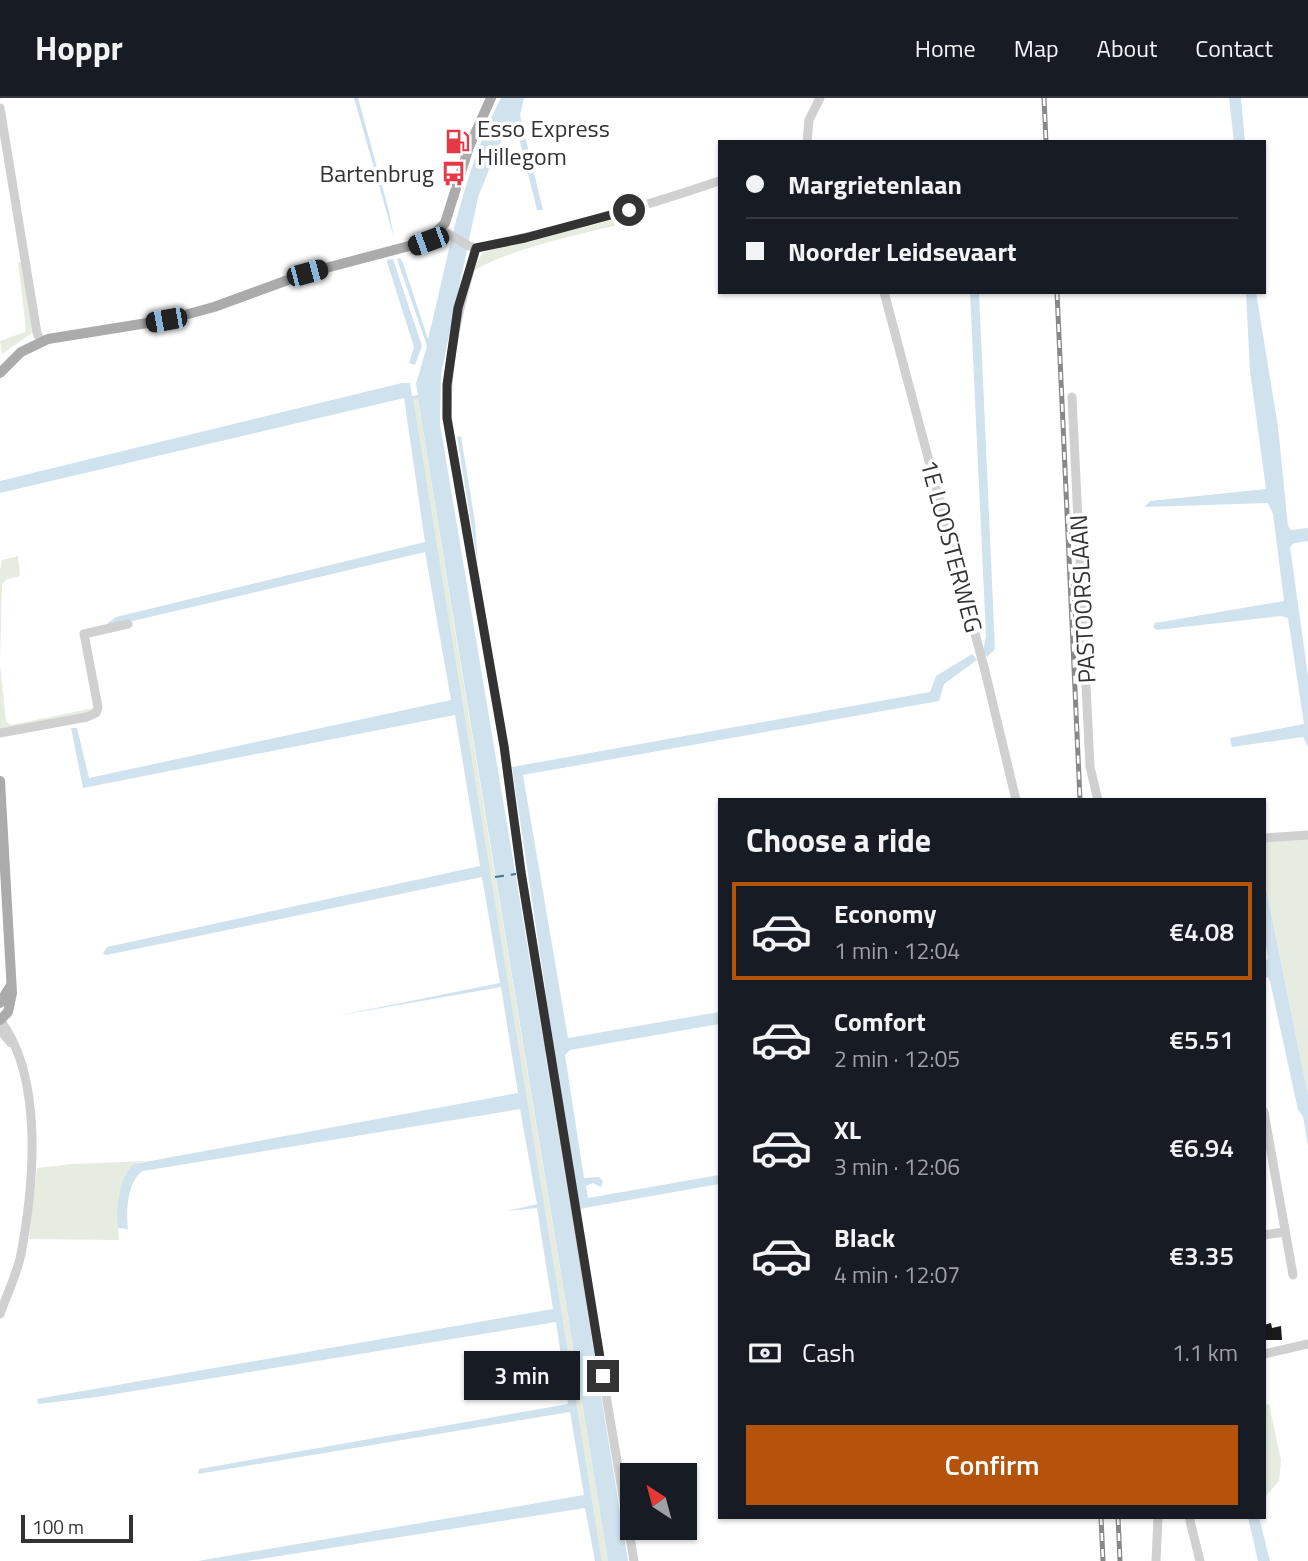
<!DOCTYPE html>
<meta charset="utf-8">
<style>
body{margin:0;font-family:"Titillium Web",sans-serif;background:#20242c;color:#f1f3f6;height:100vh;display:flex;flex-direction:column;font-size:26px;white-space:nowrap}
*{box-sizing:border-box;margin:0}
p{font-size:23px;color:#9ea1a6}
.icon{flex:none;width:38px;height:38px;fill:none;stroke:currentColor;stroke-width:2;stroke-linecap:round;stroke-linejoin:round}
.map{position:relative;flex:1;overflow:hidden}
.panel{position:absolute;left:718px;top:700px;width:548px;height:721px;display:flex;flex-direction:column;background:#171b24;border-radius:0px;box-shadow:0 2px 5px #0004}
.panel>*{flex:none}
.guide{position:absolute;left:718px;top:42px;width:548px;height:154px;border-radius:0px;box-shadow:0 2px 5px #0004;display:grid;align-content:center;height:154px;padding:0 28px;background:#171b24}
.needle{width:46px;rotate:324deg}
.fabs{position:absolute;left:620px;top:1365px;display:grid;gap:14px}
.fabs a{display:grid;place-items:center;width:77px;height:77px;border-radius:0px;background:#171b24;box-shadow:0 2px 5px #0004;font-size:35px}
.scale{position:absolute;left:21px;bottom:18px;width:112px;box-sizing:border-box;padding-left:7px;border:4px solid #333;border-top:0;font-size:19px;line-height:24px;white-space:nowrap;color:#333;-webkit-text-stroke:5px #fff;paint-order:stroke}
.end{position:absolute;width:32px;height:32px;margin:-16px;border:9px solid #333;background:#fff;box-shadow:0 0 0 4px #fff}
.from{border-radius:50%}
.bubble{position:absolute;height:49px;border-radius:0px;background:#171b24;box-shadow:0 2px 5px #0004;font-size:23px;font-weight:600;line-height:49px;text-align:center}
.car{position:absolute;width:21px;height:42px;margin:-21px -10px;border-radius:9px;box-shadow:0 0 5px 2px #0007;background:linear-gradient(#222 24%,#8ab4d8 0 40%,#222 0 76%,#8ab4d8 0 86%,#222 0)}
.guide b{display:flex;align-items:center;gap:24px;height:66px;font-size:26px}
.guide b+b{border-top:2px solid #363941}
.guide i{width:18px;height:18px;background:#f1f3f6}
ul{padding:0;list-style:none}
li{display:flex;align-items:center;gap:21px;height:98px;margin:0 14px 10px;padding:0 14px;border:4px solid transparent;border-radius:0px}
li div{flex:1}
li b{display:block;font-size:26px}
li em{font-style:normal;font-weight:600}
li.current{border-color:#b45309}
li>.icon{width:63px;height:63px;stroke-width:1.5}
h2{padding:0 28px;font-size:32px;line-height:84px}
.pay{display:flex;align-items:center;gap:18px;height:77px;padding:0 28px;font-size:26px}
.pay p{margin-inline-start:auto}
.cta{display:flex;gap:14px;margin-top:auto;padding:14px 28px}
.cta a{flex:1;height:80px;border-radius:0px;background:#b45309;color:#fff;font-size:28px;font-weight:600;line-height:80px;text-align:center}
header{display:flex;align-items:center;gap:42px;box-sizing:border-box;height:98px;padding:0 35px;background:#171b24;border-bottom:2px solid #363941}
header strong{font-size:33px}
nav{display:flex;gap:38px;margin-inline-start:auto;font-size:24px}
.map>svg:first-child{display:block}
</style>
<header>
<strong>Hoppr</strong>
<nav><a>Home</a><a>Map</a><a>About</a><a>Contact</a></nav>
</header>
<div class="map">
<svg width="1308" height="1463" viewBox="0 0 1308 1463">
<rect width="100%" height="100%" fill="#fff"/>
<!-- green -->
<path fill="#e6ecdf" d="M637,116V122C587,135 517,148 473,173L482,155L487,153Z
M18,164H22L32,235L2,256L0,243L25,234L26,231Z
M418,300C479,688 545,1075 608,1463H602L412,301Z
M18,458L20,478L7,481L2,486L0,566L6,624L11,627L94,610L91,616L0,631V472L2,462Z
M1308,741V997L1264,779V744Z
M146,1063C143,1064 138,1064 135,1066C117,1074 117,1125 119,1142L29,1141L37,1070L72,1066Z
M1269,1306L1281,1362L1279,1383L1264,1400V1307Z"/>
<!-- water -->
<path fill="#cfe2ee" d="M354,0H358L389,113L394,140Z
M501,0H524L520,17L543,112H537L518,36L512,24L504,35L478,99L441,276L440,326L543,941L550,939L545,889L512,669L930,594L936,578L972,556L977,562L944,586L939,603L523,677L568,940L719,914V926L570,952L565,957L584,1080L599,1079L603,1083L601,1089L593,1085L586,1088L588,1100L719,1077V1086L579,1111L551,953L545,955L628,1463H608C545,1075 480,688 418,300L413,301L602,1463H595L585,1410L247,1463H198L584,1397L570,1314L198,1376L199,1371L568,1306L556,1224L97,1299L38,1306L37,1301L553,1211L537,1110L508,1113L537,1106L520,1011L143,1073C127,1083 126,1114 128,1131L118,1130C116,1113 119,1076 134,1066L518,995L501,889L336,918L500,885L482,779L141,850L106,857L103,855L107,849L480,768L455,617L83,690L71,630H77L89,680L451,602L425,454L137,522L110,527L108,525L116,519L425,444L404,300L0,395V383L402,285H410L412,298L418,297L416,286L427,248L397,161L400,160L403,165L428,241C448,160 462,75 501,0Z
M1229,0H1241L1245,44H1234Z
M393,161L422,248L415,267L409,265L414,249L387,164V162Z
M970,194H979L995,551L987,559L983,553L986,538Z
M1246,194H1256L1278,329L1288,428L1291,432L1308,430V443L1294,445L1290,449L1308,578V649L1303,639L1232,649L1230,640L1304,626L1288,520L1281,518L1157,532L1153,529L1155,525L1284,503L1273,416L1268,405L1145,409L1150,403L1266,391L1250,273Z
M461,338L475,424L478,467L457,339Z
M1264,780L1308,997V1048L1303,1018L1298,1012L1270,883L1268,879L1264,880V866L1268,860L1264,834Z
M1248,1419H1259L1270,1463H1258Z"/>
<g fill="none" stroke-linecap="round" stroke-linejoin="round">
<!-- ferry -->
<path stroke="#3f7597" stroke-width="2" stroke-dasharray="9 7" stroke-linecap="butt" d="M495,779L516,776"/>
</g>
<!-- building -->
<path fill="#1a1a1a" d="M1271,1225L1272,1230L1281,1228L1282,1242H1264V1227Z"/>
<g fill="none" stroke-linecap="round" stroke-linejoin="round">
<!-- minor -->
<path stroke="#d0d0d0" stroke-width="9" d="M0,10L37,235L41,244
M807,44L809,22L820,0
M441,132L469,148L476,150C559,133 640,110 719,83
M476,150C460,206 446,261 447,320L504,648L521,774L585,1173L634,1463
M884,194L985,573L1016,702
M1072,299L1090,669L1098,702
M0,635L87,619L96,615L98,609L84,536L128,526
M1264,740L1308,737
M0,922C44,980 34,1087 21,1156C17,1176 7,1196 0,1216
M0,932L11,945
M1264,1014L1293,1177
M1264,1137L1284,1134
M1264,1256L1308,1246
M1189,1419L1200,1463
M1156,1463L1158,1419"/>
<!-- major -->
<path stroke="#ababab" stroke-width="10" d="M0,275L21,254L48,241L166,222L214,209L307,175L428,143L445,125L469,49L491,0
M0,683L12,895L8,914L0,922
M0,905L11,887"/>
<defs>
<path id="rail" d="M1044,0L1046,44
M1057,194L1080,702
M1101,1419L1103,1463
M1118,1419L1120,1463"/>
</defs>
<!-- rail casing -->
<use href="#rail" stroke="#888" stroke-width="5"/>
<!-- rail -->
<use href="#rail" stroke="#fff" stroke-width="2.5" stroke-dasharray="8" stroke-linecap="butt"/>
</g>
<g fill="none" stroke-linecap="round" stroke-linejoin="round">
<!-- route -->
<path stroke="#333" stroke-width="9" d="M603,1278L521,774L504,648L447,320V287L458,210L476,150L525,140L629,112"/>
</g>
<!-- icons -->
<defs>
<symbol id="fuel-bare" viewBox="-9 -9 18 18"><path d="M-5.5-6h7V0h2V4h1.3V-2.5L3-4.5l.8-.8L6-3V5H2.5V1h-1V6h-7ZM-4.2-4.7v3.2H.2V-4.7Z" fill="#e63946" stroke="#fff" stroke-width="2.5" paint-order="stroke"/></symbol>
<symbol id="bus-bare" viewBox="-9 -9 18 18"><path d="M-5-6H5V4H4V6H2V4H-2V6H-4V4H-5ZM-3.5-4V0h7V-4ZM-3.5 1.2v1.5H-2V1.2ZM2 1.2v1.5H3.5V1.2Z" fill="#e63946" stroke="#fff" stroke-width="2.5" paint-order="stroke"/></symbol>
</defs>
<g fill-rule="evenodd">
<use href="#fuel-bare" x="440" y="26" width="35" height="35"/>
<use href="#bus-bare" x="436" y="58" width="35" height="35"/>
</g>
<g text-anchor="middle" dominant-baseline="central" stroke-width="7" stroke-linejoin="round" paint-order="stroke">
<!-- poi labels -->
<g font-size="24" fill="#333" stroke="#fff" text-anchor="start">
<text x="477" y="30">Esso Express<tspan x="477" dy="28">Hillegom</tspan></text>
<text x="434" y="75" text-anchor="end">Bartenbrug</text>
</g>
<!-- street labels -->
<g font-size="24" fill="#333" stroke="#fff">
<text transform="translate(952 448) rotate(75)">1E LOOSTERWEG</text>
<text transform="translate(1082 501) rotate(-93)">PASTOORSLAAN</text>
</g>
</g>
</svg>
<div class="fabs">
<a><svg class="needle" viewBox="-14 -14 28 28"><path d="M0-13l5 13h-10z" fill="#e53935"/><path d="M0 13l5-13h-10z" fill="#9ea1a6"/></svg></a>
</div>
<div class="scale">100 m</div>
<i class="end from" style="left:629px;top:112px"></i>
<i class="end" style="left:603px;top:1278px"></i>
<div class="bubble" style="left:464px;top:1253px;width:116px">3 min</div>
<i class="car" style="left:428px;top:143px;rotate:250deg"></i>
<i class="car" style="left:307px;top:175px;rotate:75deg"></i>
<i class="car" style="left:166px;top:222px;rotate:260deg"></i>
<div class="guide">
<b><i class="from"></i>Margrietenlaan</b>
<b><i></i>Noorder Leidsevaart</b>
</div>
<section class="panel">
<h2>Choose a ride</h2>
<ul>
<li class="current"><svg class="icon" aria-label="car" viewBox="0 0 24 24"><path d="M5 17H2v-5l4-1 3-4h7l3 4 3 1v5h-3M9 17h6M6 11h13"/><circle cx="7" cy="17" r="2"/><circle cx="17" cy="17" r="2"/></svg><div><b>Economy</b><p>1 min · 12:04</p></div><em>€4.08</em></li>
<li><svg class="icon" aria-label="car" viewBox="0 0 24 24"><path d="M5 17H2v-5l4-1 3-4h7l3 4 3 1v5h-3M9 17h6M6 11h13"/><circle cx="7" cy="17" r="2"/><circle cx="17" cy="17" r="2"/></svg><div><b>Comfort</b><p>2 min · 12:05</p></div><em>€5.51</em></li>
<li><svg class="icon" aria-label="car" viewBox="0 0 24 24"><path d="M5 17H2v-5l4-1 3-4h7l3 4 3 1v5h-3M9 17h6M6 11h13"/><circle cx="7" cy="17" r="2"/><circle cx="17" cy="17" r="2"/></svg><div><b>XL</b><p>3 min · 12:06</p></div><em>€6.94</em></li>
<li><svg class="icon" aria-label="car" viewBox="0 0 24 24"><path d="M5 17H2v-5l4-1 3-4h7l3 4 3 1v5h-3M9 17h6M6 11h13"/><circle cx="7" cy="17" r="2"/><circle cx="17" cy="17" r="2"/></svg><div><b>Black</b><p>4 min · 12:07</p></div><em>€3.35</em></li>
</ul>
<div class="pay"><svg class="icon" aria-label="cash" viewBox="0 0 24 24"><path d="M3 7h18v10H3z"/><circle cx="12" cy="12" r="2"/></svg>Cash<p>1.1 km</p></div>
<div class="cta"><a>Confirm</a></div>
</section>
</div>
